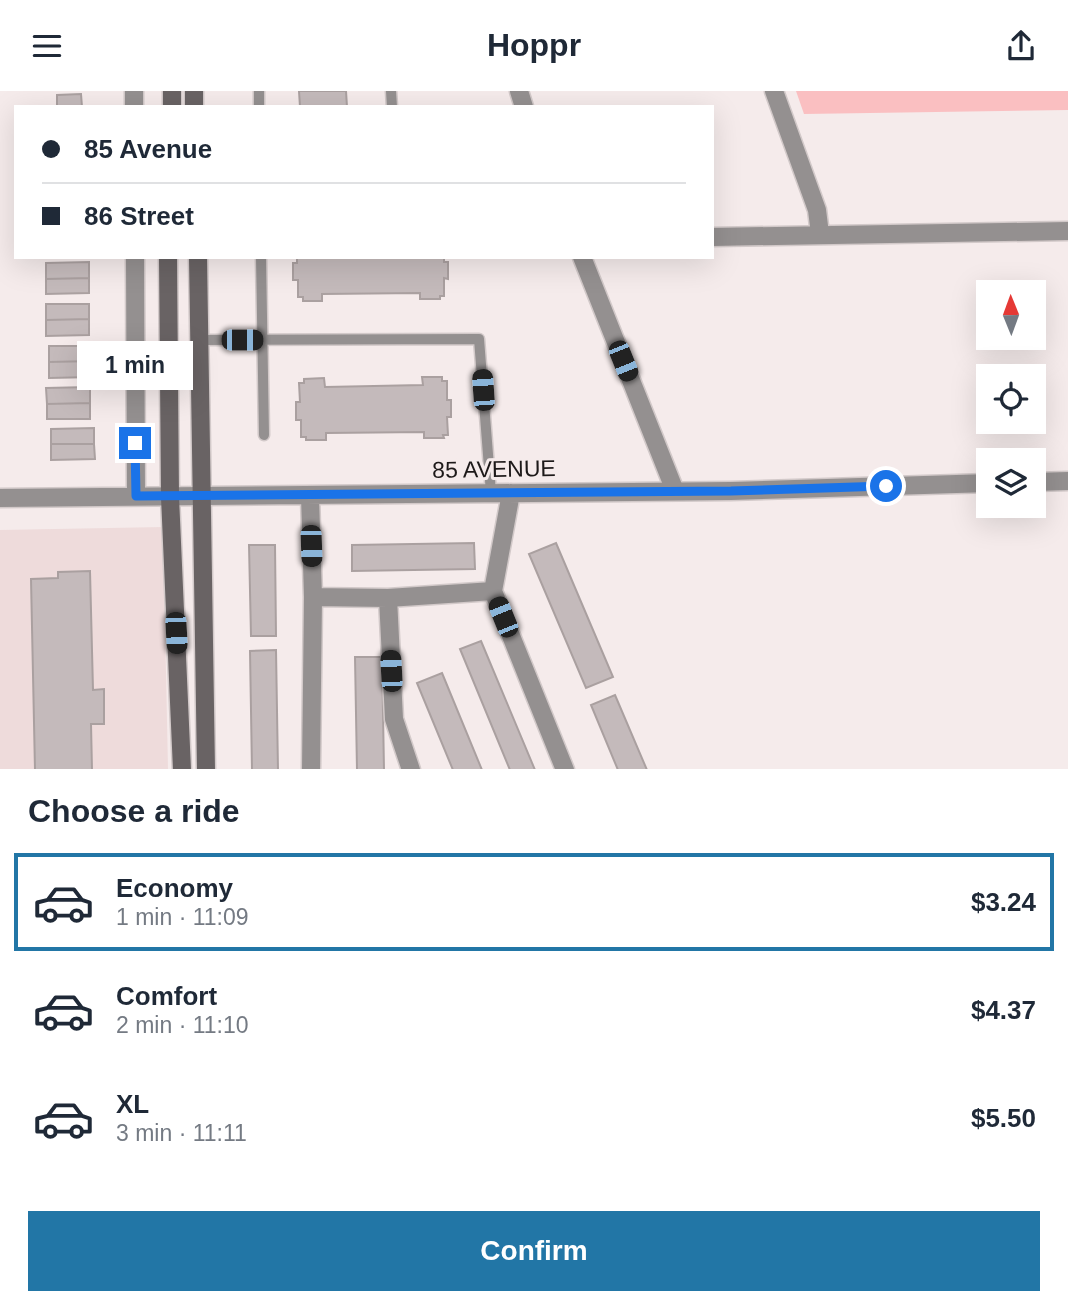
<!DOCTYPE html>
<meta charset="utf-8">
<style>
body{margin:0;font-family:Helvetica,sans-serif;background:#f6f6f7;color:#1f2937;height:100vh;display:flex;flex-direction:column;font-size:26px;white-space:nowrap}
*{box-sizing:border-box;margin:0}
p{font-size:23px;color:#747a83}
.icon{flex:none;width:38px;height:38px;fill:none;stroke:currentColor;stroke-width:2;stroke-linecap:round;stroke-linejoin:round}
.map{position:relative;height:678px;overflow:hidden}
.drawer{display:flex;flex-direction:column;background:#fff;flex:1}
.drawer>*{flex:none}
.guide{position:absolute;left:14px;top:14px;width:700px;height:154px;border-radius:0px;box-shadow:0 7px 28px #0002;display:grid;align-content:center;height:154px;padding:0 28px;background:#fff}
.needle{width:46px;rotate:359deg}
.buttons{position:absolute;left:976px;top:189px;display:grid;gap:14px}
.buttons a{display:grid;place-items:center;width:70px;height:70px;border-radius:0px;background:#fff;box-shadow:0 7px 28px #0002;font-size:35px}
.end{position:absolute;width:32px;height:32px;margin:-16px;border:9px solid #1a73e8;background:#fff;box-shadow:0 0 0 4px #fff}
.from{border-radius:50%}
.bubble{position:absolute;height:49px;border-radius:0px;background:#fff;box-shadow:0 7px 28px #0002;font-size:23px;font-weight:800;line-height:49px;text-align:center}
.car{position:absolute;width:21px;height:42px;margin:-21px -10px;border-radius:9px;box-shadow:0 0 5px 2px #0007;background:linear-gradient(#222 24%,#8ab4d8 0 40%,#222 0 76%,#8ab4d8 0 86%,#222 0)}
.guide b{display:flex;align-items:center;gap:24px;height:66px;font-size:26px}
.guide b+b{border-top:2px solid #e0e1e3}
.guide i{width:18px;height:18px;background:#1f2937}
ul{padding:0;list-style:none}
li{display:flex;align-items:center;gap:21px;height:98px;margin:0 14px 10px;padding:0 14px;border:4px solid transparent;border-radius:0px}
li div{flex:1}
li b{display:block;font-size:26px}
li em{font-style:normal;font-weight:800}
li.current{border-color:#2276a6}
li>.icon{width:63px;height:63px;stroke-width:1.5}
h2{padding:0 28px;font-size:32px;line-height:84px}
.button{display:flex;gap:14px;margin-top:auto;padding:14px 28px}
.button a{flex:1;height:80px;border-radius:0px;background:#2276a6;color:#fff;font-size:28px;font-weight:800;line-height:80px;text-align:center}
header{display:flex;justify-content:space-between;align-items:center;height:91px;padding:0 28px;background:#fff;font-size:32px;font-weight:800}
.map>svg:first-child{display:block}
</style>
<header><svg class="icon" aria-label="menu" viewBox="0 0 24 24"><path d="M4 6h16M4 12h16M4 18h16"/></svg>Hoppr<svg class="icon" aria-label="share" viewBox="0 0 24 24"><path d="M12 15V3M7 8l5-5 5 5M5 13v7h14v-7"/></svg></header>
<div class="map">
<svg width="1068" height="679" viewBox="0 0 1068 679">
<rect width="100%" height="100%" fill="#f5ebeb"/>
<!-- built -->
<path fill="#eedbdb" d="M163,436L168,678H0V439Z"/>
<!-- green -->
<path fill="#fabfc1" d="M796,0H1068V19L804,23Z"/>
<!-- building -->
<path fill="#c4babb" stroke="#aaa0a0" stroke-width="2" d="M299,0H346L347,16H300Z
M81,3L82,16H57V4Z
M297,166H444V171H448V188L444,187V205H440V208H420V202L322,203V210H303V206H298V189H293V172H297Z
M89,171V187L46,188V172Z
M89,187V202L46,203V188Z
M46,213H89V228L46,229Z
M89,228V244L46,245V229Z
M49,255H92L93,270L49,271Z
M93,270V286L49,287V271Z
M422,286H442V290H447V309H451V326H447L448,344H443L444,347H424V341L326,342V349H306V346H301V329H296V311H300L299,292H304V288L324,287L325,296L423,294Z
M90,296V312L47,313L46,297Z
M90,312V328H47V313Z
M94,337V353H51V338Z
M51,353H94L95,368L51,369Z
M474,452L475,478L352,480V454Z
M556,452L613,586L586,597L529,463Z
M249,454H275L276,545H251Z
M90,480L93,599L104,598V633H91L92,679H35L31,488L58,487V481Z
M481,550L535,679H510L460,558Z
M276,559L278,679H252L250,560Z
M355,566H382L384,679H357Z
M442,582L482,679H453L417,592Z
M615,604L647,679H618L591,614Z"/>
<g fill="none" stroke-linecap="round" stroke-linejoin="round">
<defs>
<path id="lane" d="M259,0V16
M391,0L392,16
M261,166L264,344
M200,249L479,248L491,402"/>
<path id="street" d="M134,0V16
M519,0L524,16
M774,0L817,119L820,143
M712,146L1068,140
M135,166L136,405
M582,166L675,400
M1034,391L1068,390
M310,405L313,506L311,679
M0,407L731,400L989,392
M493,500L511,402
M313,506L388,507L493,500L565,679
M388,507L394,628L411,679"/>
<path id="secondary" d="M194,0V16
M172,16V0
M168,166L170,406L182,679
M198,166L206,679"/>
</defs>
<!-- lane casing -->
<use href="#lane" stroke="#d2c9c9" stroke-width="13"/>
<!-- street casing -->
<use href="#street" stroke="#d2c9c9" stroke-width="21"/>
<!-- secondary casing -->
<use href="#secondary" stroke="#d2c9c9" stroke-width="21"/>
<!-- lane -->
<use href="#lane" stroke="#949090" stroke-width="10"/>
<!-- street -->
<use href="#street" stroke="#949090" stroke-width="18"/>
<!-- secondary -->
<use href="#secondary" stroke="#696364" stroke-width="18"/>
</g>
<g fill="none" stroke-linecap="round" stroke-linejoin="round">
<!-- route -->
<path stroke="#1a73e8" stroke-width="9" d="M135,352L136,405L731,400L886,395"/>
</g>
<g text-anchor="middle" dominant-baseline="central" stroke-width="6" stroke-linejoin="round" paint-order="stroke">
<!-- street labels -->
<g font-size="23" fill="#1d1919" stroke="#f5ebeb">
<text transform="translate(494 378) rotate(-1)">85 AVENUE</text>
</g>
</g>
</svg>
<div class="buttons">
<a><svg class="needle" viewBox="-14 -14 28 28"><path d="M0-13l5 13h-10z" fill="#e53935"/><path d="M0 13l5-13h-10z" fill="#747a83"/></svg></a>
<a><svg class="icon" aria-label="locate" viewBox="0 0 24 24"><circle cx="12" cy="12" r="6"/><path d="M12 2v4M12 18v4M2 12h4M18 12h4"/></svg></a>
<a><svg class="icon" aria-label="layers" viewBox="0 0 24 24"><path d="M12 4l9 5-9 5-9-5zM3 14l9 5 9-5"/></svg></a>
</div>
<i class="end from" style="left:886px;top:395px"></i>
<i class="end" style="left:135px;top:352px"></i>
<div class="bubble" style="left:77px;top:250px;width:116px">1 min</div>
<i class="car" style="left:242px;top:249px;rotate:90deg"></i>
<i class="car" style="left:623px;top:270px;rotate:158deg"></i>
<i class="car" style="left:483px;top:299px;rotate:356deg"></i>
<i class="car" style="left:311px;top:455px;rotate:178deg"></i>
<i class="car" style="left:503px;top:526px;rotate:338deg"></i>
<i class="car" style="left:176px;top:542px;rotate:177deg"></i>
<i class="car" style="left:391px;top:580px;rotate:357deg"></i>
<div class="guide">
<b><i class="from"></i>85 Avenue</b>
<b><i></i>86 Street</b>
</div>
</div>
<section class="drawer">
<h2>Choose a ride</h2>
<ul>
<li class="current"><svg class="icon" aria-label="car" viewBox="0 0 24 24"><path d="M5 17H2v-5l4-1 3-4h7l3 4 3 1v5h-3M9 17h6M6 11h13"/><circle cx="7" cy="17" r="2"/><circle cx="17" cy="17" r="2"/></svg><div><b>Economy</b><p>1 min · 11:09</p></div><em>$3.24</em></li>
<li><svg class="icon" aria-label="car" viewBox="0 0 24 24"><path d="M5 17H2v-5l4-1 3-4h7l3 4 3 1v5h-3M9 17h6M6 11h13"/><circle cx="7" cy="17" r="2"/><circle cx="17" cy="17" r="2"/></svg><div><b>Comfort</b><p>2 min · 11:10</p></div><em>$4.37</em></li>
<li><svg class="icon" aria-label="car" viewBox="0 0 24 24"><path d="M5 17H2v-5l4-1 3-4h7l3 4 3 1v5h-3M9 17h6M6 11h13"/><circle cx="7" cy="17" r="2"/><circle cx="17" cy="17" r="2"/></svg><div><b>XL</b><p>3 min · 11:11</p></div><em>$5.50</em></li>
</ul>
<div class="button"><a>Confirm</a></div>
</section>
